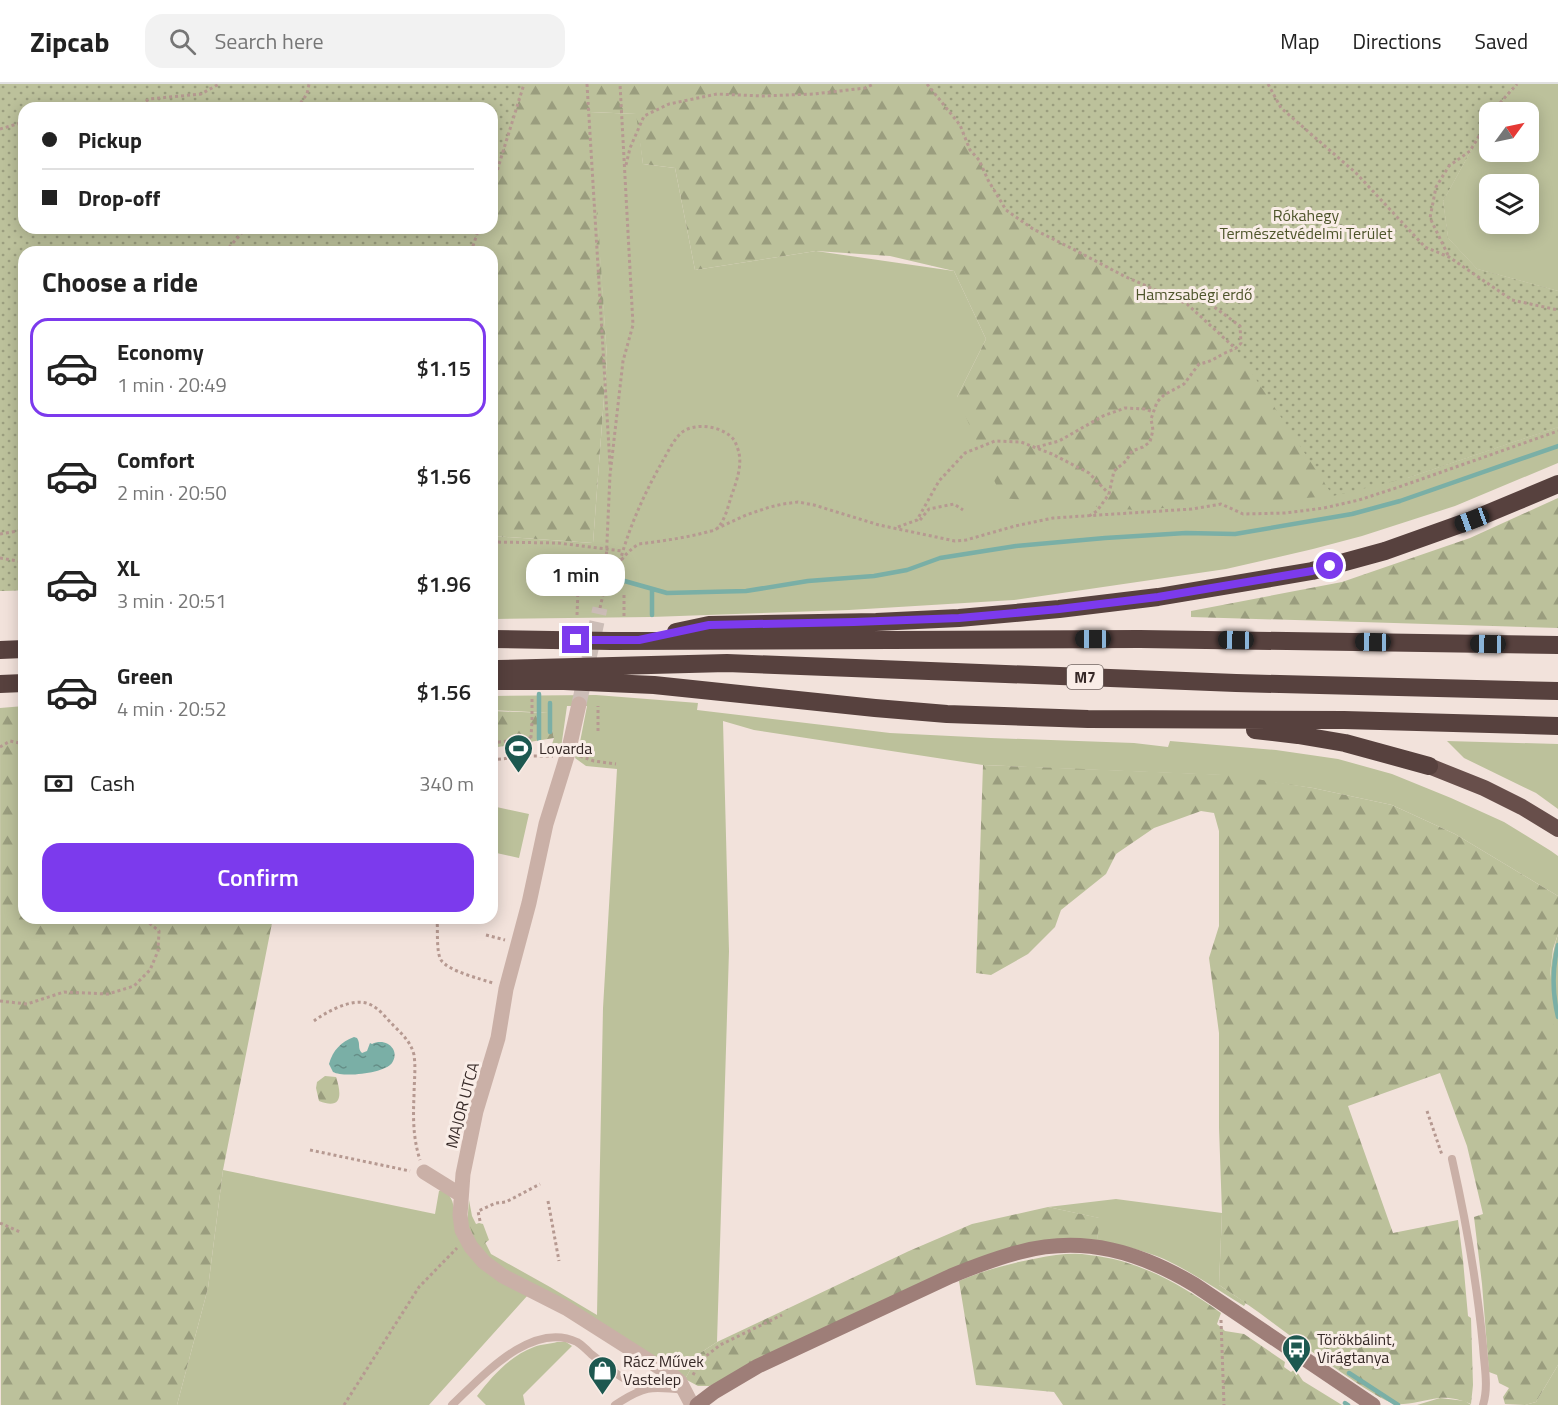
<!DOCTYPE html>
<meta charset="utf-8">
<style>
body{margin:0;font-family:"Titillium Web",sans-serif;background:#f2f2f2;color:#222;height:100vh;display:flex;flex-direction:column;font-size:22px;white-space:nowrap}
*{box-sizing:border-box;margin:0}
p{font-size:20px;color:#767676}
.icon{flex:none;width:33px;height:33px;fill:none;stroke:currentColor;stroke-width:2;stroke-linecap:round;stroke-linejoin:round}
.map{position:relative;flex:1;overflow:hidden}
.sheet{position:absolute;left:18px;top:162px;width:480px;height:678px;display:flex;flex-direction:column;background:#fff;border-radius:18px;box-shadow:0 3px 15px #0003}
.sheet>*{flex:none}
.hud{position:absolute;left:18px;top:18px;width:480px;height:132px;border-radius:18px;box-shadow:0 3px 15px #0003;display:grid;align-content:center;height:132px;padding:0 24px;background:#fff}
.needle{width:39px;rotate:57deg}
.buttons{position:absolute;left:1479px;top:18px;display:grid;gap:12px}
.buttons a{display:grid;place-items:center;width:60px;height:60px;border-radius:12px;background:#fff;box-shadow:0 3px 15px #0003;font-size:30px}
.end{position:absolute;width:27px;height:27px;margin:-14px;border:8px solid #7c3aed;background:#fff;box-shadow:0 0 0 3px #fff}
.from{border-radius:50%}
.bubble{position:absolute;height:42px;border-radius:18px;background:#fff;box-shadow:0 3px 15px #0003;font-size:20px;font-weight:600;line-height:42px;text-align:center}
.car{position:absolute;width:18px;height:36px;margin:-18px -9px;border-radius:8px;box-shadow:0 0 4px 2px #0007;background:linear-gradient(#222 24%,#8ab4d8 0 40%,#222 0 76%,#8ab4d8 0 86%,#222 0)}
.hud b{display:flex;align-items:center;gap:21px;height:57px;font-size:22px}
.hud b+b{border-top:2px solid #e0e0e0}
.hud i{width:15px;height:15px;background:#222}
ul{padding:0;list-style:none}
li{display:flex;align-items:center;gap:18px;height:99px;margin:0 12px 9px;padding:0 12px;border:3px solid transparent;border-radius:18px}
li div{flex:1}
li b{display:block;font-size:22px}
li em{font-style:normal;font-weight:600}
li.on{border-color:#7c3aed}
li>.icon{width:54px;height:54px;stroke-width:1.5}
h2{padding:0 24px;font-size:27px;line-height:72px}
.pay{display:flex;align-items:center;gap:15px;height:66px;padding:0 24px;font-size:22px}
.pay p{margin-inline-start:auto}
.primary-button{display:flex;gap:12px;margin-top:auto;padding:12px 24px}
.primary-button a{flex:1;height:69px;border-radius:18px;background:#7c3aed;color:#fff;font-size:24px;font-weight:600;line-height:69px;text-align:center}
header{display:flex;align-items:center;gap:36px;box-sizing:border-box;height:84px;padding:0 30px;background:#fff;border-bottom:2px solid #e0e0e0}
header strong{font-size:28px}
nav{display:flex;gap:33px;margin-inline-start:auto;font-size:21px}
.search{width:420px;height:54px;background:#f2f2f2;display:flex;align-items:center;gap:15px;box-sizing:border-box;padding:0 21px;border-radius:18px;color:#767676;font-size:22px}
.map>svg:first-child{display:block}
</style>
<header>
<strong>Zipcab</strong>
<div class="search"><svg class="icon" aria-label="search" viewBox="0 0 24 24"><circle cx="10" cy="10" r="6"/><path d="M15 15l6 6"/></svg>Search here</div>
<nav><a>Map</a><a>Directions</a><a>Saved</a></nav>
</header>
<div class="map">
<svg width="1558" height="1321" viewBox="0 0 1558 1321">
<defs>
<pattern id="forest-firs" width="22" height="20" patternUnits="userSpaceOnUse" patternTransform="scale(1.5)"><rect width="22" height="20" fill="#bcc19b"/><path d="M5 1l3.5 6h-7zM16 11l3.5 6h-7z" fill="#9a9d7e"/></pattern>
<pattern id="park-dots" width="8" height="8" patternUnits="userSpaceOnUse" patternTransform="scale(1.5)"><rect width="8" height="8" fill="#bcc19b"/><path d="M2 2h.1M6 6h.1" fill="none" stroke="#9a9d7e" stroke-width="1.8" stroke-linecap="round"/></pattern>
<pattern id="water-ripples" width="26" height="14" patternUnits="userSpaceOnUse" patternTransform="scale(1.5)"><rect width="26" height="14" fill="#7aafa6"/><path d="M2 4q2-2 4 0t4 0M15 11q2-2 4 0t4 0" fill="none" stroke="#658e87"/></pattern>
</defs>
<rect width="100%" height="100%" fill="#f2e2db"/>
<!-- grass -->
<path fill="#bcc19b" fill-rule="evenodd" d="M1516,0H1558V207L1477,185L1448,154L1443,117L1489,34L1490,68H1528V28H1492ZM1490,100H1528V140H1490Z
M590,28L637,30L643,80L675,84L695,186L816,167L954,187L986,255L957,313L1407,394L1558,343V379L1455,422L1362,452L1313,465L1226,485L1014,516L849,526L651,533L492,535V452L593,459L607,274Z
M596,611L698,619L697,626L890,649L991,654L1134,659L1168,663L1170,657L1276,666L1338,675L1392,690L1451,714L1504,738L1551,767L1558,772V812L1455,750L1392,721L1313,704L1221,691L983,681L754,646L723,637L729,867L717,1258L700,1269L685,1295L524,1198L479,1167L467,1142L469,1116L472,1132L491,1170L550,1203L597,1231L603,924L617,685L586,682L575,674L580,658L587,622H567L561,664L551,663L554,654L548,629L492,626V612Z
M1447,657L1558,660V725L1536,709L1464,674Z
M492,722L529,730L519,774L492,768Z
M1558,850V971C1548,932 1546,888 1558,850Z
M223,1086L435,1130L439,1107L444,1105C456,1117 454,1126 454,1142L528,1211L429,1321H177L208,1204Z
M1116,1115L1222,1129L1219,1201L1246,1219L1244,1222C1218,1206 1192,1188 1164,1175C1143,1166 1119,1161 1097,1156L1099,1134L1048,1123Z
M557,1258H566L572,1262L523,1311L525,1321H486L477,1312C492,1292 510,1272 534,1263C541,1260 550,1260 557,1258Z
M1558,1281V1321H1525L1536,1318Z
M1440,1314L1465,1317L1471,1321H1417Z"/>
<!-- forest -->
<path fill="url(#forest-firs)" fill-rule="evenodd" d="M0,0H1516L1492,28H1490L1489,34L1443,117L1448,154L1477,185L1558,207V343L1407,394L1333,412L1135,426L1002,414L957,313L986,255L954,187L890,172L816,167L695,186L675,84L643,80L636,30L591,28L607,274L593,459L492,452V168H24V506L0,507ZM24,24H492V144H24Z
M1558,414V544L1191,533V527L1342,498L1470,454Z
M24,622V834H273L223,1086L208,1204L177,1321H1L0,624Z
M492,627L548,629L554,654L492,664Z
M983,681L1230,691L1313,704L1392,721L1455,750L1558,812V850L1553,865L1550,890L1551,926L1558,971V1281L1536,1318L1525,1321L1505,1320L1503,1313L1509,1304L1499,1299L1497,1291L1489,1288L1482,1200L1474,1133L1483,1130L1467,1062L1440,989L1348,1022L1393,1149L1458,1136L1463,1176L1468,1232L1471,1234L1473,1301L1471,1320C1462,1316 1449,1313 1439,1314C1424,1316 1410,1321 1394,1320C1373,1311 1354,1297 1335,1284C1296,1257 1259,1227 1219,1201L1222,1129L1219,1044V949L1209,874L1219,842V747L1214,729L1201,727L1154,744L1116,770L1106,790L1061,826L1055,843L1028,870L991,891L976,889Z
M325,992L336,993C342,1011 342,1026 319,1017L316,1004L317,998Z
M1048,1123L1100,1134L1097,1156H1053L709,1302H698L685,1295L700,1269L717,1258L909,1167L972,1140Z
M479,1139L483,1140L489,1156L480,1163L475,1159L470,1142Z
M1056,1171C1067,1170 1078,1169 1089,1171C1139,1176 1182,1201 1221,1229L1217,1240L1225,1247L1244,1250L1285,1278L1284,1283L1291,1288L1295,1285L1303,1297L1342,1321H1063L1054,1308L976,1301L959,1197C989,1184 1023,1176 1056,1171Z"/>
<!-- park -->
<path fill="url(#park-dots)" d="M0,0H524L492,103V24H24V144H479L471,168H24V506L0,507Z
M927,0H1516L1492,28H1490L1489,34L1443,117L1448,154L1477,185L1558,207V343L1407,394L1333,412L1236,265L1187,220L1124,192L1073,165L1033,145L1006,126L988,96L979,76L970,66L960,41Z"/>
<!-- water -->
<path fill="url(#water-ripples)" d="M354,953L357,954C361,960 357,964 362,969L367,967L370,959L372,960C386,953 401,966 392,979C385,989 344,994 333,988L329,980C333,966 341,958 354,953Z"/>
<g fill="none" stroke-linecap="round" stroke-linejoin="round">
<!-- stream -->
<path stroke="#7aafa6" stroke-width="4.5" d="M621,496L667,509L746,507L808,497L874,492L907,486L940,474L1016,462L1105,454L1186,449L1235,450L1352,430L1400,417L1558,362
M652,531V506
M539,610V655
M550,648V619
M1558,861C1552,885 1552,908 1558,933
M1349,1289L1398,1321
M1345,1319L1348,1321"/>
<!-- minor-tunnel -->
<path stroke="#ccbdb7" stroke-width="15" stroke-dasharray="15 8" stroke-linecap="butt" d="M579,620L600,524"/>
<!-- path -->
<path stroke="#b69991" stroke-width="3" stroke-dasharray="3 3" stroke-linecap="butt" d="M587,0L610,381
M927,0L960,41L970,66L979,76L988,96L1006,126L1033,145L1073,165L1124,192L1187,220L1236,265
M1268,0L1281,24L1356,89L1425,163L1449,173L1512,216L1558,226
M136,24L149,15L201,10L219,0
M297,24L307,10L309,0
M1492,28L1517,0
M0,45L24,38
M626,81L630,64L644,32L669,20L717,10L762,12L814,10L865,4L874,0
M492,103L524,0
M225,168L246,144
M471,168L479,144
M1448,171L1430,134L1436,103L1449,82L1470,67L1490,34
M1037,363L1059,357L1103,332L1125,324L1145,325L1153,328
M1089,432L1097,427L1109,410L1114,387L1126,377L1132,367L1143,363L1150,358L1153,346L1151,335L1157,318L1164,311L1184,300L1199,280C1210,278 1214,275 1223,270C1231,266 1236,266 1241,259L1240,242L1206,217L1190,212L1177,214
M920,436L929,425L954,420L963,426
M898,443L917,436L939,397L965,369L995,357L1021,358L1052,370L1089,389L1109,410
M716,445L746,431L770,423L783,420L798,418L814,421L879,441L955,457L966,456L1015,442L1053,434L1192,425L1221,420L1243,430L1285,429L1324,424L1359,416L1399,403L1558,347
M0,450L24,446
M492,458L558,459L622,467
M0,474L24,478
M605,501C615,486 623,469 639,460C662,457 685,454 707,448C709,447 713,447 715,446C724,440 728,423 731,413C736,399 742,383 739,369C738,365 736,359 734,356C724,342 693,337 680,350C672,358 667,370 661,380C643,412 628,446 619,481
M600,524L605,502L610,391L623,277L633,241L620,0
M577,531L578,506
M624,532V508
M598,647V622
M492,659L531,654
M0,663L10,657L24,660
M530,666L532,638V614
M580,672L594,677L616,680
M492,676L527,672H553
M437,834C438,845 436,868 441,876C448,887 481,895 493,899
M486,851L505,856
M0,917L27,920L64,908L108,910L134,902L150,886L158,867L159,847L143,834
M314,937C326,928 353,913 369,920C379,924 386,934 393,941C402,950 411,958 414,971C416,985 414,998 414,1012C413,1034 413,1054 420,1076
M1427,1027L1442,1071
M310,1066L410,1087
M548,1117L559,1177
M480,1137L478,1127L496,1119L506,1118L540,1100
M0,1139L20,1148
M1221,1236L1224,1321
M693,1291L701,1276L720,1261L782,1231
M344,1321L419,1203L457,1164"/>
<!-- service -->
<path stroke="#cab0a7" stroke-width="8" d="M1452,1075C1466,1137 1477,1199 1483,1262C1484,1281 1489,1302 1483,1321
M452,1321C481,1294 531,1236 577,1258C582,1261 587,1266 591,1270C609,1284 624,1298 645,1304
M615,1321C644,1302 650,1302 684,1306"/>
<!-- minor -->
<path stroke="#cab0a7" stroke-width="15" d="M579,620L568,669L546,740L529,819L506,905L498,954L476,1027L463,1090L460,1131L462,1146L471,1163L484,1178L503,1192L566,1224L673,1292L680,1298L692,1321
M424,1088L461,1111"/>
<!-- secondary -->
<path stroke="#9e7e78" stroke-width="15" d="M697,1321L714,1308L758,1282L951,1192C973,1183 996,1174 1020,1168C1084,1151 1140,1168 1195,1201L1373,1321"/>
<!-- trunk -->
<path stroke="#684f4b" stroke-width="16" d="M1429,682L1484,704L1522,723L1558,745"/>
<!-- motorway -->
<path stroke="#57413e" stroke-width="18" d="M676,548L709,541L876,538L959,534L1059,525L1158,513L1312,487L1385,467L1472,436L1558,400
M492,555L611,557L1140,555L1558,561
M0,566L24,565
M498,585L727,579L1236,599L1558,607
M492,597H564L654,601L875,624L947,630L1088,635L1344,636L1558,642
M0,600L24,599
M1255,646L1298,651L1345,659L1429,682"/>
</g>
<g fill="none" stroke-linecap="round" stroke-linejoin="round">
<!-- route -->
<path stroke="#7c3aed" stroke-width="8" d="M576,556H639L709,541L854,538L959,534L1059,525L1158,513L1312,487L1330,482"/>
</g>
<!-- icons -->
<defs>
<symbol id="stadium-pin" viewBox="-11 -11 22 30"><path d="M0 17L-7.5 6A9.5 9.5 0 1 1 7.5 6Z" fill="#1d5850" stroke="#f9ede7"/><path d="M0-5a6.5 5 0 1 0 0 10a6.5 5 0 1 0 0-10ZM-3.5-1.8h7v3.6h-7Z" fill="#fff"/></symbol>
<symbol id="bus-pin" viewBox="-11 -11 22 30"><path d="M0 17L-7.5 6A9.5 9.5 0 1 1 7.5 6Z" fill="#1d5850" stroke="#f9ede7"/><path d="M-5-6H5V4H4V6H2V4H-2V6H-4V4H-5ZM-3.5-4V0h7V-4ZM-3.5 1.2v1.5H-2V1.2ZM2 1.2v1.5H3.5V1.2Z" fill="#fff"/></symbol>
<symbol id="shop-pin" viewBox="-11 -11 22 30"><path d="M0 17L-7.5 6A9.5 9.5 0 1 1 7.5 6Z" fill="#1d5850" stroke="#f9ede7"/><path d="M-5-2.5h2.3a2.7 3.5 0 0 1 5.4 0H5L5.5 6h-11ZM-1.5-2.5h3a1.5 2.3 0 0 0-3 0Z" fill="#fff"/></symbol>
</defs>
<g fill-rule="evenodd">
<use href="#stadium-pin" x="502" y="648" width="33" height="45"/>
<use href="#bus-pin" x="1280" y="1248" width="33" height="45"/>
<use href="#shop-pin" x="586" y="1270" width="33" height="45"/>
</g>
<g text-anchor="middle" dominant-baseline="central" stroke-width="6" stroke-linejoin="round" paint-order="stroke">
<!-- shield labels -->
<rect fill="#f9ede7" stroke="#706461" stroke-width="1.5" x="1067" y="581" width="36" height="24" rx="4.5"/>
<g font-size="15" font-weight="bold" fill="#362927">
<text x="1085" y="593">M7</text>
</g>
<!-- park labels -->
<g font-size="16" fill="#4e552b" stroke="#f9ede7">
<text x="1306" y="131">Rókahegy<tspan x="1306" dy="18">Természetvédelmi Terület</tspan></text>
<text x="1194" y="210">Hamzsabégi erdő</text>
</g>
<!-- poi labels -->
<g font-size="16" fill="#362927" stroke="#f9ede7" text-anchor="start">
<text x="539" y="664">Lovarda</text>
<text x="1317" y="1255">Törökbálint,<tspan x="1317" dy="18">Virágtanya</tspan></text>
<text x="623" y="1277">Rácz Művek<tspan x="623" dy="18">Vastelep</tspan></text>
</g>
<!-- street labels -->
<g font-size="16" fill="#362927" stroke="#f9ede7">
<text transform="translate(462 1021) rotate(-75)">MAJOR UTCA</text>
</g>
</g>
</svg>
<div class="buttons">
<a><svg class="needle" viewBox="-14 -14 28 28"><path d="M0-13l5 13h-10z" fill="#e53935"/><path d="M0 13l5-13h-10z" fill="#767676"/></svg></a>
<a><svg class="icon" aria-label="layers" viewBox="0 0 24 24"><path d="M12 4l9 5-9 5-9-5zM3 14l9 5 9-5"/></svg></a>
</div>
<i class="end from" style="left:1330px;top:482px"></i>
<i class="end" style="left:576px;top:556px"></i>
<div class="bubble" style="left:526px;top:470px;width:99px">1 min</div>
<i class="car" style="left:1472px;top:436px;rotate:250deg"></i>
<i class="car" style="left:1093px;top:555px;rotate:270deg"></i>
<i class="car" style="left:1236px;top:556px;rotate:271deg"></i>
<i class="car" style="left:1373px;top:558px;rotate:271deg"></i>
<i class="car" style="left:1488px;top:560px;rotate:271deg"></i>
<div class="hud">
<b><i class="from"></i>Pickup</b>
<b><i></i>Drop-off</b>
</div>
<section class="sheet">
<h2>Choose a ride</h2>
<ul>
<li class="on"><svg class="icon" aria-label="car" viewBox="0 0 24 24"><path d="M5 17H2v-5l4-1 3-4h7l3 4 3 1v5h-3M9 17h6M6 11h13"/><circle cx="7" cy="17" r="2"/><circle cx="17" cy="17" r="2"/></svg><div><b>Economy</b><p>1 min · 20:49</p></div><em>$1.15</em></li>
<li><svg class="icon" aria-label="car" viewBox="0 0 24 24"><path d="M5 17H2v-5l4-1 3-4h7l3 4 3 1v5h-3M9 17h6M6 11h13"/><circle cx="7" cy="17" r="2"/><circle cx="17" cy="17" r="2"/></svg><div><b>Comfort</b><p>2 min · 20:50</p></div><em>$1.56</em></li>
<li><svg class="icon" aria-label="car" viewBox="0 0 24 24"><path d="M5 17H2v-5l4-1 3-4h7l3 4 3 1v5h-3M9 17h6M6 11h13"/><circle cx="7" cy="17" r="2"/><circle cx="17" cy="17" r="2"/></svg><div><b>XL</b><p>3 min · 20:51</p></div><em>$1.96</em></li>
<li><svg class="icon" aria-label="car" viewBox="0 0 24 24"><path d="M5 17H2v-5l4-1 3-4h7l3 4 3 1v5h-3M9 17h6M6 11h13"/><circle cx="7" cy="17" r="2"/><circle cx="17" cy="17" r="2"/></svg><div><b>Green</b><p>4 min · 20:52</p></div><em>$1.56</em></li>
</ul>
<div class="pay"><svg class="icon" aria-label="cash" viewBox="0 0 24 24"><path d="M3 7h18v10H3z"/><circle cx="12" cy="12" r="2"/></svg>Cash<p>340 m</p></div>
<div class="primary-button"><a>Confirm</a></div>
</section>
</div>
